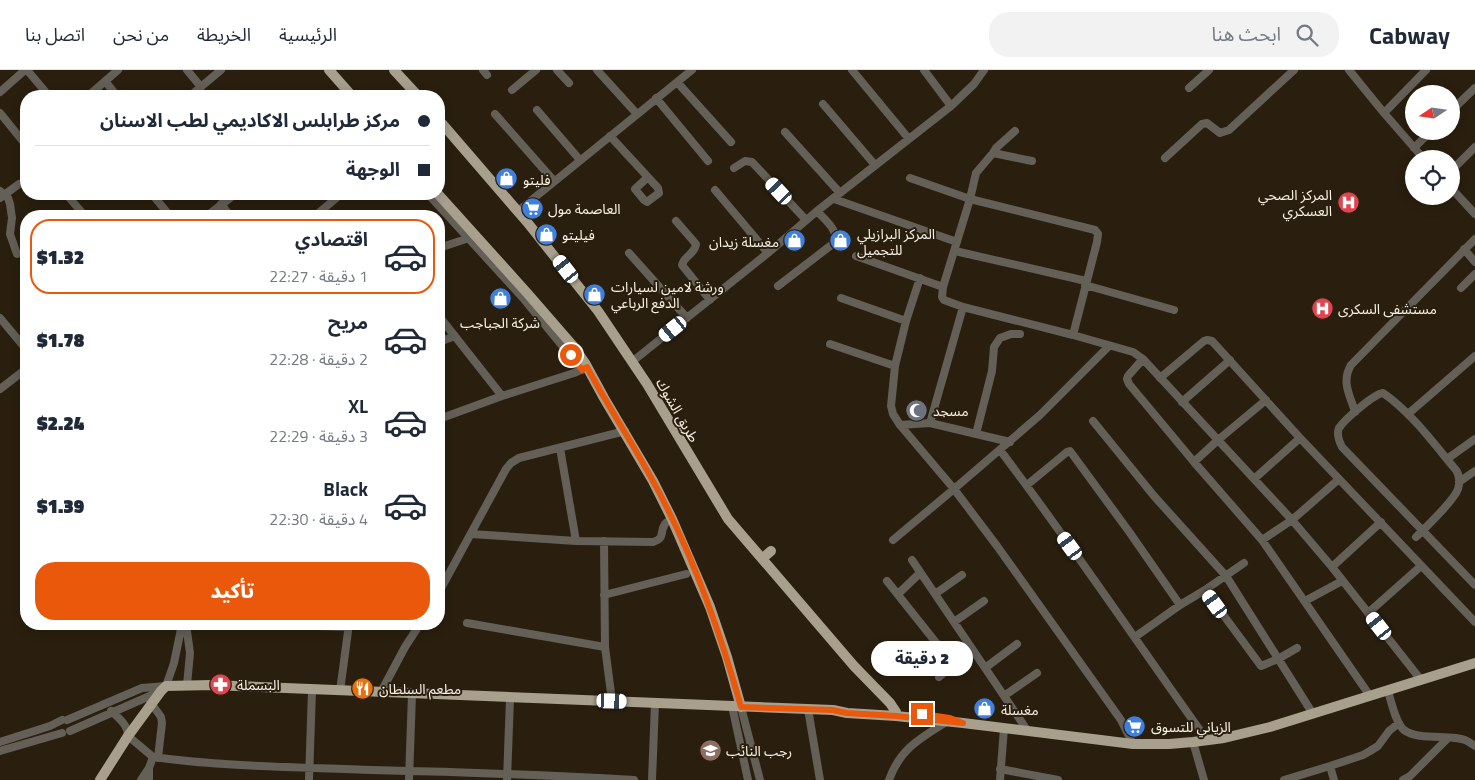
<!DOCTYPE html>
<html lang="ar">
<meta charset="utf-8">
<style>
body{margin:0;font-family:"Titillium Web","Noto Sans Arabic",sans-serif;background:#f2f2f3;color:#1f2937;direction:rtl;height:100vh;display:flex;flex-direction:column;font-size:19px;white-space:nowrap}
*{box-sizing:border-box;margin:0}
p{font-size:16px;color:#747a83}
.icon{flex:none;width:28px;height:28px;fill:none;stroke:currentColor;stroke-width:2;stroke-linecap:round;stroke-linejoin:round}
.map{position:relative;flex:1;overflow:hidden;direction:ltr}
.side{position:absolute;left:20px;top:140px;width:425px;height:420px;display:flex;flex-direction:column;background:#fff;border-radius:20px;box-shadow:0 2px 12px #0003;direction:rtl}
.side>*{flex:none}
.top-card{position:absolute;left:20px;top:20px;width:425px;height:110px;border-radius:20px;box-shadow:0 2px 12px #0003;direction:rtl;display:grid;align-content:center;height:110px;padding:0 15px;background:#fff}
.needle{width:32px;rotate:257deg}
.buttons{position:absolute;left:1405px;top:15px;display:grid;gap:10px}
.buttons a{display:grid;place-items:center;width:55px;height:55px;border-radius:50%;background:#fff;box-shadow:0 2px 12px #0003;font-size:25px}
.end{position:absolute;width:22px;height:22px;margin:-11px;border:6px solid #ea580c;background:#fff;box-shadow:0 0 0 2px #fff}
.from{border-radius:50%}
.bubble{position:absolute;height:35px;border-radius:18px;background:#fff;box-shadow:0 2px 12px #0003;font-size:16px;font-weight:800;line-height:35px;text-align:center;direction:rtl}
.car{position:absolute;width:15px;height:30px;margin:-15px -8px;border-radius:6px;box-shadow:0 0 4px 1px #0007;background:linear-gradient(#fff 24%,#345 0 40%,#fff 0 76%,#345 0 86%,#fff 0)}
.top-card b{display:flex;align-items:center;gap:18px;height:48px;font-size:19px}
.top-card b+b{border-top:1px solid #e0e1e3}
.top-card i{width:12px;height:12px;background:#1f2937}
ul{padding:9px 0 0;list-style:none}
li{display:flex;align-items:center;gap:15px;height:75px;margin:0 10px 8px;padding:0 5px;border:2px solid transparent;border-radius:20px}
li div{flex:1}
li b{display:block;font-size:19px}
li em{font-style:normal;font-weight:800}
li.active{border-color:#ea580c}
li>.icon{width:45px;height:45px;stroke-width:1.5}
.primary-button{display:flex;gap:10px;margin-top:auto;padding:10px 15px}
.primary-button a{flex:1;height:58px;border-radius:20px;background:#ea580c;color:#fff;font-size:20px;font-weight:800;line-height:58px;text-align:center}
header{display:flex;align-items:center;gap:30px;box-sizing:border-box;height:70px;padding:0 25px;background:#fff;border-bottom:1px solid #e0e1e3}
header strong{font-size:24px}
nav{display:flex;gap:28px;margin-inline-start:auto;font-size:18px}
.search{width:350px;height:45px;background:#f2f2f3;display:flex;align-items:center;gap:12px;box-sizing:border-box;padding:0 18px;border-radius:20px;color:#747a83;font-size:19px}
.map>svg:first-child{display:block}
</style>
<header>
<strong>Cabway</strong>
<div class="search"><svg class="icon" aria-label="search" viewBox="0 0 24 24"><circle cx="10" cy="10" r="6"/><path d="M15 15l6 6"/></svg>ابحث هنا</div>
<nav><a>الرئيسية</a><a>الخريطة</a><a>من نحن</a><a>اتصل بنا</a></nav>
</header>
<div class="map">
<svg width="1475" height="710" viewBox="0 0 1475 710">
<rect width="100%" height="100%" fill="#2a1f0e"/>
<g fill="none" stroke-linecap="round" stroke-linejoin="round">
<!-- minor -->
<path stroke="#646057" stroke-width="8" d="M27,0L49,26
M187,0L201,17
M483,0L487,5
M557,0L569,13
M597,0L637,44
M852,0L909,69
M924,0L951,36
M1349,0L1384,43L1424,89
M105,11L117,26
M677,12L731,72
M1189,18L1209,0
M512,20L536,0
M0,22L25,0
M88,26L118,0
M190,26L221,0
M656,28L708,91
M823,34L875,95
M537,40L580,90
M1451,41L1475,18
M0,43L26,75
M1384,43L1426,0
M495,44L554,111
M1015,61L996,78L993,83L976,103L970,129L943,217L942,227L944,230L963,237L1073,265L1133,282L1143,289L1292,450L1332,497L1421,610
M785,62L840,123
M610,66L658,118L659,123L647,132L644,130L635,119L648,107
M1414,78L1431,61
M993,83L1032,91
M1165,88L1202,54L1207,53L1220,63L1229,60L1294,0
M734,98L745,91L752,92L806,150
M1451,101L1475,77
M910,108L970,129L1095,160L1098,164L1097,172L1073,265
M1451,118L1475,144
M715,120L768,183
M0,121L8,128L10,134L12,148L10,164L17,184
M66,124L85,146
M152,124L170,146
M428,124L523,228L582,300
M0,128L19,114
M834,129L957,172
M221,134L230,146
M518,141L692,0
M207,146L235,124
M315,146L341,124
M676,151L696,174C695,184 684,186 682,195L710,230
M439,178L472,167
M1464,179L1475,192
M955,181L1086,211
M629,183L687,248
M856,186L943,217
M920,208L906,251L895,296L891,336L893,344L900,355L954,419L997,476L1121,650L1133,674
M1085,215L1174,240
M778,216L834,173C840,161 825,150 817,141
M1461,218L1475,204
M841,228L906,251
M439,246L502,326
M0,248L26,279
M439,272L455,266
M830,274L895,296
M1143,289L1128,306L1127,309L1129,314L1194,392L1262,470L1370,626
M633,291L768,183L817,141L951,36L974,14L984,0
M1160,308L1204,271L1207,270L1212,271L1300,368L1475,552
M0,319L26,299
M1182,332L1230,290
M1355,342C1350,325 1341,312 1351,295L1475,169
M1408,344L1475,286
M439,349L502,326L574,303L585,298
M1093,351L1154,426L1226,506L1313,644
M930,353L963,237
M900,355L930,353L1010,372
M976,364L992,301L994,277L1000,268L1011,264H1020
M560,378L576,471
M1000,380C1072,475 1138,574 1207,670
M1447,389L1475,369
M1194,392L1218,370L1266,330
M1254,409L1300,368
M1459,412L1475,401
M1027,415L1067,382L1070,381L1130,463L1180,535
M471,464L576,471L653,472C666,468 659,462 665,454C666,452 670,450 672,449
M1416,467C1426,457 1454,431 1458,419C1460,412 1460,406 1456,400C1434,374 1412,343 1383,323C1374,324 1345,349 1339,358C1336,364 1339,371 1342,377L1475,515
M893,470L954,419L1040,345L1109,276
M1262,470L1292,450L1339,409
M604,471L605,577L612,631
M912,490L1027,660
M1332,497L1381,452
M887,511L953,594
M1205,520L1261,596L1278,589L1297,578
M439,522L506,399L511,393L519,388L625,361
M898,524L920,503
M935,524L962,505
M604,525L686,504
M1305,531L1342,511
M1368,543L1421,496
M954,552L984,531
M467,553L605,577
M186,554L190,583L187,615
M255,554L348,557
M1135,567L1180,535L1205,520L1244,493
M985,598L1017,574
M939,607L971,579
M340,621L349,554
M1388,621C1391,631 1396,654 1404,660C1418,671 1450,664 1465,670C1468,671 1472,674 1475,676
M381,622L405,577L420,554
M1004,626L1037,603
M151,633L161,647L162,653L158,688
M732,636L748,710
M741,637L760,710
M808,639L820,710
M111,641C119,648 128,655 128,666L153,687L149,698V710
M67,650L142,618L166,616L174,593L182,554
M70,661L161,621
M0,672L50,656L62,650
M1193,672L1204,710
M0,681L62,663
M153,687C225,697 300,697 372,700C460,702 547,705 634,710
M1000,699L1058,710
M141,710L149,698
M309,710L312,620
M409,710L412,624
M507,710L510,628
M652,710L655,633
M889,710C900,679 919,669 946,652
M1000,710L1004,658
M1284,710L1330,696
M1334,710L1330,696L1363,685L1370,681L1378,676L1389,661L1399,653
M1403,710L1410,706L1448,668"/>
<!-- major -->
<path stroke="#a8a08d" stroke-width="10" d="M329,0L352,26
M394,0L418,26
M439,50L527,152L598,241L647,314L728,449L854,596L890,633L896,642
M438,124L528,224L574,277L585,293L604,328L653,411L672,449L710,537L727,587L741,637
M763,488L771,481
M100,710L128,666L161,621L166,616L211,615L833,640L847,643L896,646L963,653L1133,674H1169L1193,672L1224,668L1270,657L1475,593"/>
</g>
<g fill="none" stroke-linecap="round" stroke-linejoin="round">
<!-- route -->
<path stroke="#ea580c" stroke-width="6" d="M571,285L582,300L587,297C611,342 640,384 663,430C697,496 721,565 741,637L833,640L847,643L896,646L963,653L950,648L922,644"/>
</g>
<!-- icons -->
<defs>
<symbol id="shop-disc" viewBox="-11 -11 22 22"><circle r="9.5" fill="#3f7fe0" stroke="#2a1f0e"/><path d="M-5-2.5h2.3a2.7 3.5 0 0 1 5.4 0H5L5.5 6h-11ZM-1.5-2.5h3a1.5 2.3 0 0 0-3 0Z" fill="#fff"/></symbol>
<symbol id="hospital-disc" viewBox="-11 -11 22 22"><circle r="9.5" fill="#e0444e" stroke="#2a1f0e"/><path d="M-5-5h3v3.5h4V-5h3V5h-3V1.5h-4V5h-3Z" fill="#fff"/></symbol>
<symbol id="supermarket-disc" viewBox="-11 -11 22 22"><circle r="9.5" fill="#3f7fe0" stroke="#2a1f0e"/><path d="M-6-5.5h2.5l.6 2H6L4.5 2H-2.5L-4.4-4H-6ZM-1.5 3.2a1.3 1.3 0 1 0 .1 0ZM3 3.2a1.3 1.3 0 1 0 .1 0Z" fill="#fff"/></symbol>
<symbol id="mosque-disc" viewBox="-11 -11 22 22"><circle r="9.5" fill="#6b7280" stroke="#2a1f0e"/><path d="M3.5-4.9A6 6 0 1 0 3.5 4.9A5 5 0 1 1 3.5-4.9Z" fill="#fff"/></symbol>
<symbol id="pharmacy-disc" viewBox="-11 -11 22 22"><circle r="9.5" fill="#e0444e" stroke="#2a1f0e"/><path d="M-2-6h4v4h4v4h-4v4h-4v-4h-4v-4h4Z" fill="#fff"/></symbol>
<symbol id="restaurant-disc" viewBox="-11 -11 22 22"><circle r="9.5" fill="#e8710a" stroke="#2a1f0e"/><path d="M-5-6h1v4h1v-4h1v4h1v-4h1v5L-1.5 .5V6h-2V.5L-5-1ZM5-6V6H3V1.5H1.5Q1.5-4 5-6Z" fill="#fff"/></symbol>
<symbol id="school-disc" viewBox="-11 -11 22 22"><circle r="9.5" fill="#8d6e63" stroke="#2a1f0e"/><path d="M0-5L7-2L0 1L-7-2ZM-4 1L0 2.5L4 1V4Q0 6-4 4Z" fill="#fff"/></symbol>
</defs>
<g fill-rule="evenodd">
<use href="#shop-disc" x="494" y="96" width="25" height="25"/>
<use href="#hospital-disc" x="1336" y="120" width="25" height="25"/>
<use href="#supermarket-disc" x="520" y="126" width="25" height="25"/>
<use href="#shop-disc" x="534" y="152" width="25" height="25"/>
<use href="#shop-disc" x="782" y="158" width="25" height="25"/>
<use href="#shop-disc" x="828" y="158" width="25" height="25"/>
<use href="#shop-disc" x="582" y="212" width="25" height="25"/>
<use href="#shop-disc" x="488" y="216" width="25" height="25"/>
<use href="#hospital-disc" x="1310" y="226" width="25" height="25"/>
<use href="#mosque-disc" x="904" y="328" width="25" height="25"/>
<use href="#pharmacy-disc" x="208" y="602" width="25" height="25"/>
<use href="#restaurant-disc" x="350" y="606" width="25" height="25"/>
<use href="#shop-disc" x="972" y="626" width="25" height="25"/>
<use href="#supermarket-disc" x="1122" y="644" width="25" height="25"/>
<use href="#school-disc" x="698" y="668" width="25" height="25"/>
</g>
<g text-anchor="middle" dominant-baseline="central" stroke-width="4" stroke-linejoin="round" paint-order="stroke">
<!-- poi labels -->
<g font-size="14" fill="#f9f2e7" stroke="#2a1f0e" text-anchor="start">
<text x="523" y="109">فليتو</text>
<text x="1332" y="124" text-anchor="end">المركز الصحي<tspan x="1332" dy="16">العسكري</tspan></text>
<text x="548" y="138">العاصمة مول</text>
<text x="857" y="163">المركز البرازيلي<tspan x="857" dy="16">للتجميل</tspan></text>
<text x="562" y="164">فيليتو</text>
<text x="779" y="171" text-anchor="end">مغسلة زيدان</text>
<text x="611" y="216">ورشة لامين لسيارات<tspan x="611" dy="16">الدفع الرباعي</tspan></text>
<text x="1338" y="238">مستشفى السكرى</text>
<text x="500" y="252" text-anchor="middle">شركة الجباجب</text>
<text x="933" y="340">مسجد</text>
<text x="237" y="614">البسملة</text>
<text x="379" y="618">مطعم السلطان</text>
<text x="1001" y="639">مغسلة</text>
<text x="1151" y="656">الزياني للتسوق</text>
<text x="726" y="680">رجب النائب</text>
</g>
<!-- street labels -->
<g font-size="14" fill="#f9f2e7" stroke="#2a1f0e">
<text transform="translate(678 340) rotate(60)">طريق الشوك</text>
</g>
</g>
</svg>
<div class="buttons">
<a><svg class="needle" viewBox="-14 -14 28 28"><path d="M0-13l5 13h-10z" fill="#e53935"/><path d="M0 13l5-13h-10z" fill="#747a83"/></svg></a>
<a><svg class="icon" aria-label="locate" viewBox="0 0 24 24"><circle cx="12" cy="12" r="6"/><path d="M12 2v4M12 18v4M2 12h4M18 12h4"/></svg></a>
</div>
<i class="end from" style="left:571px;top:285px"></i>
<i class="end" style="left:922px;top:644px"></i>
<div class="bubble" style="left:871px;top:571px;width:102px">2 دقيقة</div>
<i class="car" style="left:779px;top:121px;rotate:317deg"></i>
<i class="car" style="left:566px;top:199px;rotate:322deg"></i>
<i class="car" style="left:673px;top:259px;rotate:231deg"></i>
<i class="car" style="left:1070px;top:476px;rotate:324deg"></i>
<i class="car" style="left:1215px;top:534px;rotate:324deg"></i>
<i class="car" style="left:1379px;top:556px;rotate:322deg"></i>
<i class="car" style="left:612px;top:631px;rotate:92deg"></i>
<div class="top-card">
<b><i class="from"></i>مركز طرابلس الاكاديمي لطب الاسنان</b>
<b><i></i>الوجهة</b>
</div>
<section class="side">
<ul>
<li class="active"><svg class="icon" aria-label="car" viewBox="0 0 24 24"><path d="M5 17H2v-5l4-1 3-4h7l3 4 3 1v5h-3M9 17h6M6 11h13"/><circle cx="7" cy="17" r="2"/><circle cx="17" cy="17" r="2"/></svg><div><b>اقتصادي</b><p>1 دقيقة · 22:27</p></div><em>$1.32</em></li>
<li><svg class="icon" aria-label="car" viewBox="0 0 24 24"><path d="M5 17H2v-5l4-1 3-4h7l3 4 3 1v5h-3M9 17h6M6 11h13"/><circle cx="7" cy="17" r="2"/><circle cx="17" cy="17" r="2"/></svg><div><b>مريح</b><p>2 دقيقة · 22:28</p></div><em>$1.78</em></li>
<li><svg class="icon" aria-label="car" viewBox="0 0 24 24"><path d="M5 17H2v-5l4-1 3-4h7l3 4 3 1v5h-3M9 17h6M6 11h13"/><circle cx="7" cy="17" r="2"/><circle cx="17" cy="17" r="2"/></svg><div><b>XL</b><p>3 دقيقة · 22:29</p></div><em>$2.24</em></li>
<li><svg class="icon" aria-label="car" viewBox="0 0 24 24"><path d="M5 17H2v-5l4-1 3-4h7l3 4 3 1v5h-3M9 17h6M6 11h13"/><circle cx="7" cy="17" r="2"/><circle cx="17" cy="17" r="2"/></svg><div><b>Black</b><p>4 دقيقة · 22:30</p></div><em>$1.39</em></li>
</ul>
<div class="primary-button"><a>تأكيد</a></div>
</section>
</div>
